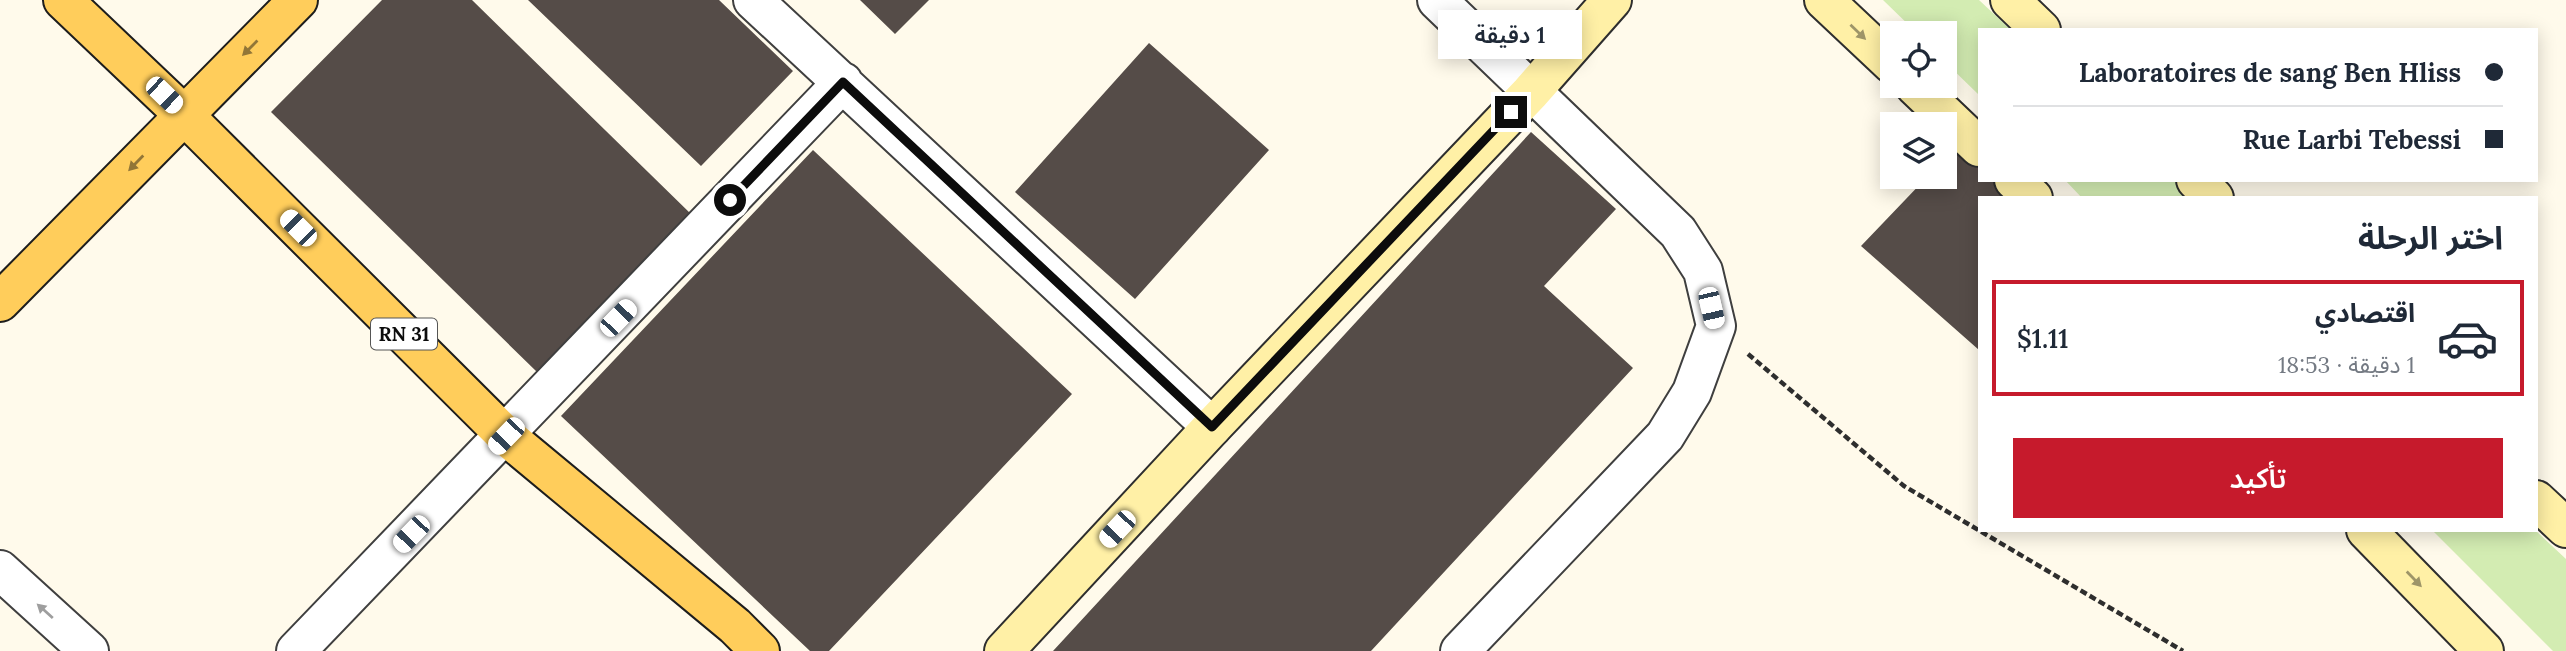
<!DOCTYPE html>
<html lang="ar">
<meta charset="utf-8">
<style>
body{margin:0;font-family:Lora,"Noto Sans Arabic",serif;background:#f6f6f7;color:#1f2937;direction:rtl;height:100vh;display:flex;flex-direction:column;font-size:26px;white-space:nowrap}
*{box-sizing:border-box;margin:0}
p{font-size:23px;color:#747a83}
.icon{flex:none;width:38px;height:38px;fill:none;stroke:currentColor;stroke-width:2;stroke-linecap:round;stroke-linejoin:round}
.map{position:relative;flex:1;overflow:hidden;direction:ltr}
.sheet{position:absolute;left:1978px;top:196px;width:560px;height:336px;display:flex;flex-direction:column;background:#fff;border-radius:0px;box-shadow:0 4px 18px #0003;direction:rtl}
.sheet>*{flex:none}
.guide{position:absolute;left:1978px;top:28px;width:560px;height:154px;border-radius:0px;box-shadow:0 4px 18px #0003;direction:rtl;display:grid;align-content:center;height:154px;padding:0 35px;background:#fff}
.tools{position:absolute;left:1880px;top:21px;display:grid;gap:14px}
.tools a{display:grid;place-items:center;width:77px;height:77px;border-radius:0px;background:#fff;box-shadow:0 4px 18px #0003;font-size:35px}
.end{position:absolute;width:32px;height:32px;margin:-16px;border:9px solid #0c0c0c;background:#fff;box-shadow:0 0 0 4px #fff}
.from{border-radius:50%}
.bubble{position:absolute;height:49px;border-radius:0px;background:#fff;box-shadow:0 4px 18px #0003;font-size:23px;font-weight:600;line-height:49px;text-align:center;direction:rtl}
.car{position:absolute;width:21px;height:42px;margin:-21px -10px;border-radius:9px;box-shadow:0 0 5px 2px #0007;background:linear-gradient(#fff 24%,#345 0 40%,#fff 0 76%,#345 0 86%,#fff 0)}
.guide b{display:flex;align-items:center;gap:24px;height:66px;font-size:26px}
.guide b+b{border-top:2px solid #e0e1e3}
.guide i{width:18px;height:18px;background:#1f2937}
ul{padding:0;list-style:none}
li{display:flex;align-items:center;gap:21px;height:116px;margin:0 14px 10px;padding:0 21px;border:4px solid transparent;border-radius:0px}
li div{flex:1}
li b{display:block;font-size:26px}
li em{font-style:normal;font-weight:600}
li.selected{border-color:#c61a2c}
li>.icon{width:63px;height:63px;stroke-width:1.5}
h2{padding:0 35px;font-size:32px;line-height:84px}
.cta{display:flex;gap:14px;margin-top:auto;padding:14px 35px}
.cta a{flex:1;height:80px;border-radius:0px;background:#c61a2c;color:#fff;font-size:28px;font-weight:600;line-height:80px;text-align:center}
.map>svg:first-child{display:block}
</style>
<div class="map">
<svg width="2566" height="651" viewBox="0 0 2566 651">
<rect width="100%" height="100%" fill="#fffaeb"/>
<!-- green -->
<path fill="#d3ecb2" d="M1883,0H1979L2011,30H1979V95L1944,61V33H1917Z
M2065,180H2174L2193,198H2082Z
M2432,530H2535L2566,559V651H2553Z"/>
<!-- building -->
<path fill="#554c48" d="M382,0H472L692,215L537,372L271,112Z
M528,0H719L793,71L701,166Z
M860,0H929L895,34Z
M1149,43L1269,150L1135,299L1015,192Z
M1531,132L1616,209L1544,286L1633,368L1371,651H1053Z
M1967,135L1979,147V180H2013L2031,198H1979V350L1861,246L1927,177H1944V159Z
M813,150L1072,394L829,651H810L561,416Z"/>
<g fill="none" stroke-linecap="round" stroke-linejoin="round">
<defs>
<path id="street" d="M753,0L1212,427
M1437,0L1678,232L1703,271L1716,326L1692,392L1665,436L1460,651
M0,570L89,651
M296,651L843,82"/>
<path id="secondary" d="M1824,0L1892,64
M2010,0L2041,30
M1915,86L1979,147
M2014,180L2033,198
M2196,180L2214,198
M2536,500L2566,528
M2366,530L2484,651
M1004,651L1212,427L1530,93L1612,0"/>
<path id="primary" d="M63,0L184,115L506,436L735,626L760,651
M0,302L298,0"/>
</defs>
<!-- street casing -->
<use href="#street" stroke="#3f3f3f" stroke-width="42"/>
<!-- secondary casing -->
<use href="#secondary" stroke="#2e2e2e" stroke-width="42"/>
<!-- primary casing -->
<use href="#primary" stroke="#1d1d1d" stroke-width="42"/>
<!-- path -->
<path stroke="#2e2e2e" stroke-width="4.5" stroke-dasharray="7 3.5" stroke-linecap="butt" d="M1748,354L1904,486L2183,651"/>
<!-- street -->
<use href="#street" stroke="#fff" stroke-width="38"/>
<!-- secondary -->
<use href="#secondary" stroke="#fff0a6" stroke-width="38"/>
<!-- primary -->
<use href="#primary" stroke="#ffcd5b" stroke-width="38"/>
</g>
<!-- one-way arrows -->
<defs><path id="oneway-solid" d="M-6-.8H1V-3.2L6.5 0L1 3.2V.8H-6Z" transform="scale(1.75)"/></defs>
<g fill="#9e9568">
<use href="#oneway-solid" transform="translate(1858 32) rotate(44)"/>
<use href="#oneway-solid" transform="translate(2414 579) rotate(46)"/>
</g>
<g fill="#927637">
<use href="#oneway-solid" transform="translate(250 48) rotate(135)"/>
<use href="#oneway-solid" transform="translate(136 163) rotate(134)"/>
</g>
<use fill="#9e9e9e" href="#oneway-solid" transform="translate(45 611) rotate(-138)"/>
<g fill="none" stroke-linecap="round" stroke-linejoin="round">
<!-- route -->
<path stroke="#0c0c0c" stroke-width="9" d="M730,200L843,82L1212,427L1511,112"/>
</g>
<g text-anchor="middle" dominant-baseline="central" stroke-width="7" stroke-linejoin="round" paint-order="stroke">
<!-- shield labels -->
<rect fill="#fff" stroke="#555" stroke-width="2" x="371" y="318.5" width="66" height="31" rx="5"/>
<g font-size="19" font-weight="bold" fill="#0c0c0c">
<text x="404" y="334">RN 31</text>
</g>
</g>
</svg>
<div class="tools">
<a><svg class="icon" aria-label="locate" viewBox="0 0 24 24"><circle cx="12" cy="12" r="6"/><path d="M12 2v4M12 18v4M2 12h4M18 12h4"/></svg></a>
<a><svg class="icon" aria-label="layers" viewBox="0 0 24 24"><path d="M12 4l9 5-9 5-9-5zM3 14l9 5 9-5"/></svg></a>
</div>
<i class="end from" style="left:730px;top:200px"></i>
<i class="end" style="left:1511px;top:112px"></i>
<div class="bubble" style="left:1438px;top:10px;width:144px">1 دقيقة</div>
<i class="car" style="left:164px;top:95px;rotate:134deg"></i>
<i class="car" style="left:298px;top:228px;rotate:315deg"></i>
<i class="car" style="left:1711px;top:308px;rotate:167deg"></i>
<i class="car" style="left:618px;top:318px;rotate:44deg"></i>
<i class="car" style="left:506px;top:436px;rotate:224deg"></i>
<i class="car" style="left:1117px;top:529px;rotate:223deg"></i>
<i class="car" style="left:411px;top:534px;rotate:224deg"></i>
<div class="guide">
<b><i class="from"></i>Laboratoires de sang Ben Hliss</b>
<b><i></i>Rue Larbi Tebessi</b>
</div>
<section class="sheet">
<h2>اختر الرحلة</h2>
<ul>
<li class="selected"><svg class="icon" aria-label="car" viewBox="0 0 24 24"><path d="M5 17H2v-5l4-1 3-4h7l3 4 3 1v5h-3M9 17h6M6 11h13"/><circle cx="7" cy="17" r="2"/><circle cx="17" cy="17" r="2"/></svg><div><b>اقتصادي</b><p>1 دقيقة · 18:53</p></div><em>$1.11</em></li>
</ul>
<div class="cta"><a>تأكيد</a></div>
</section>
</div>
